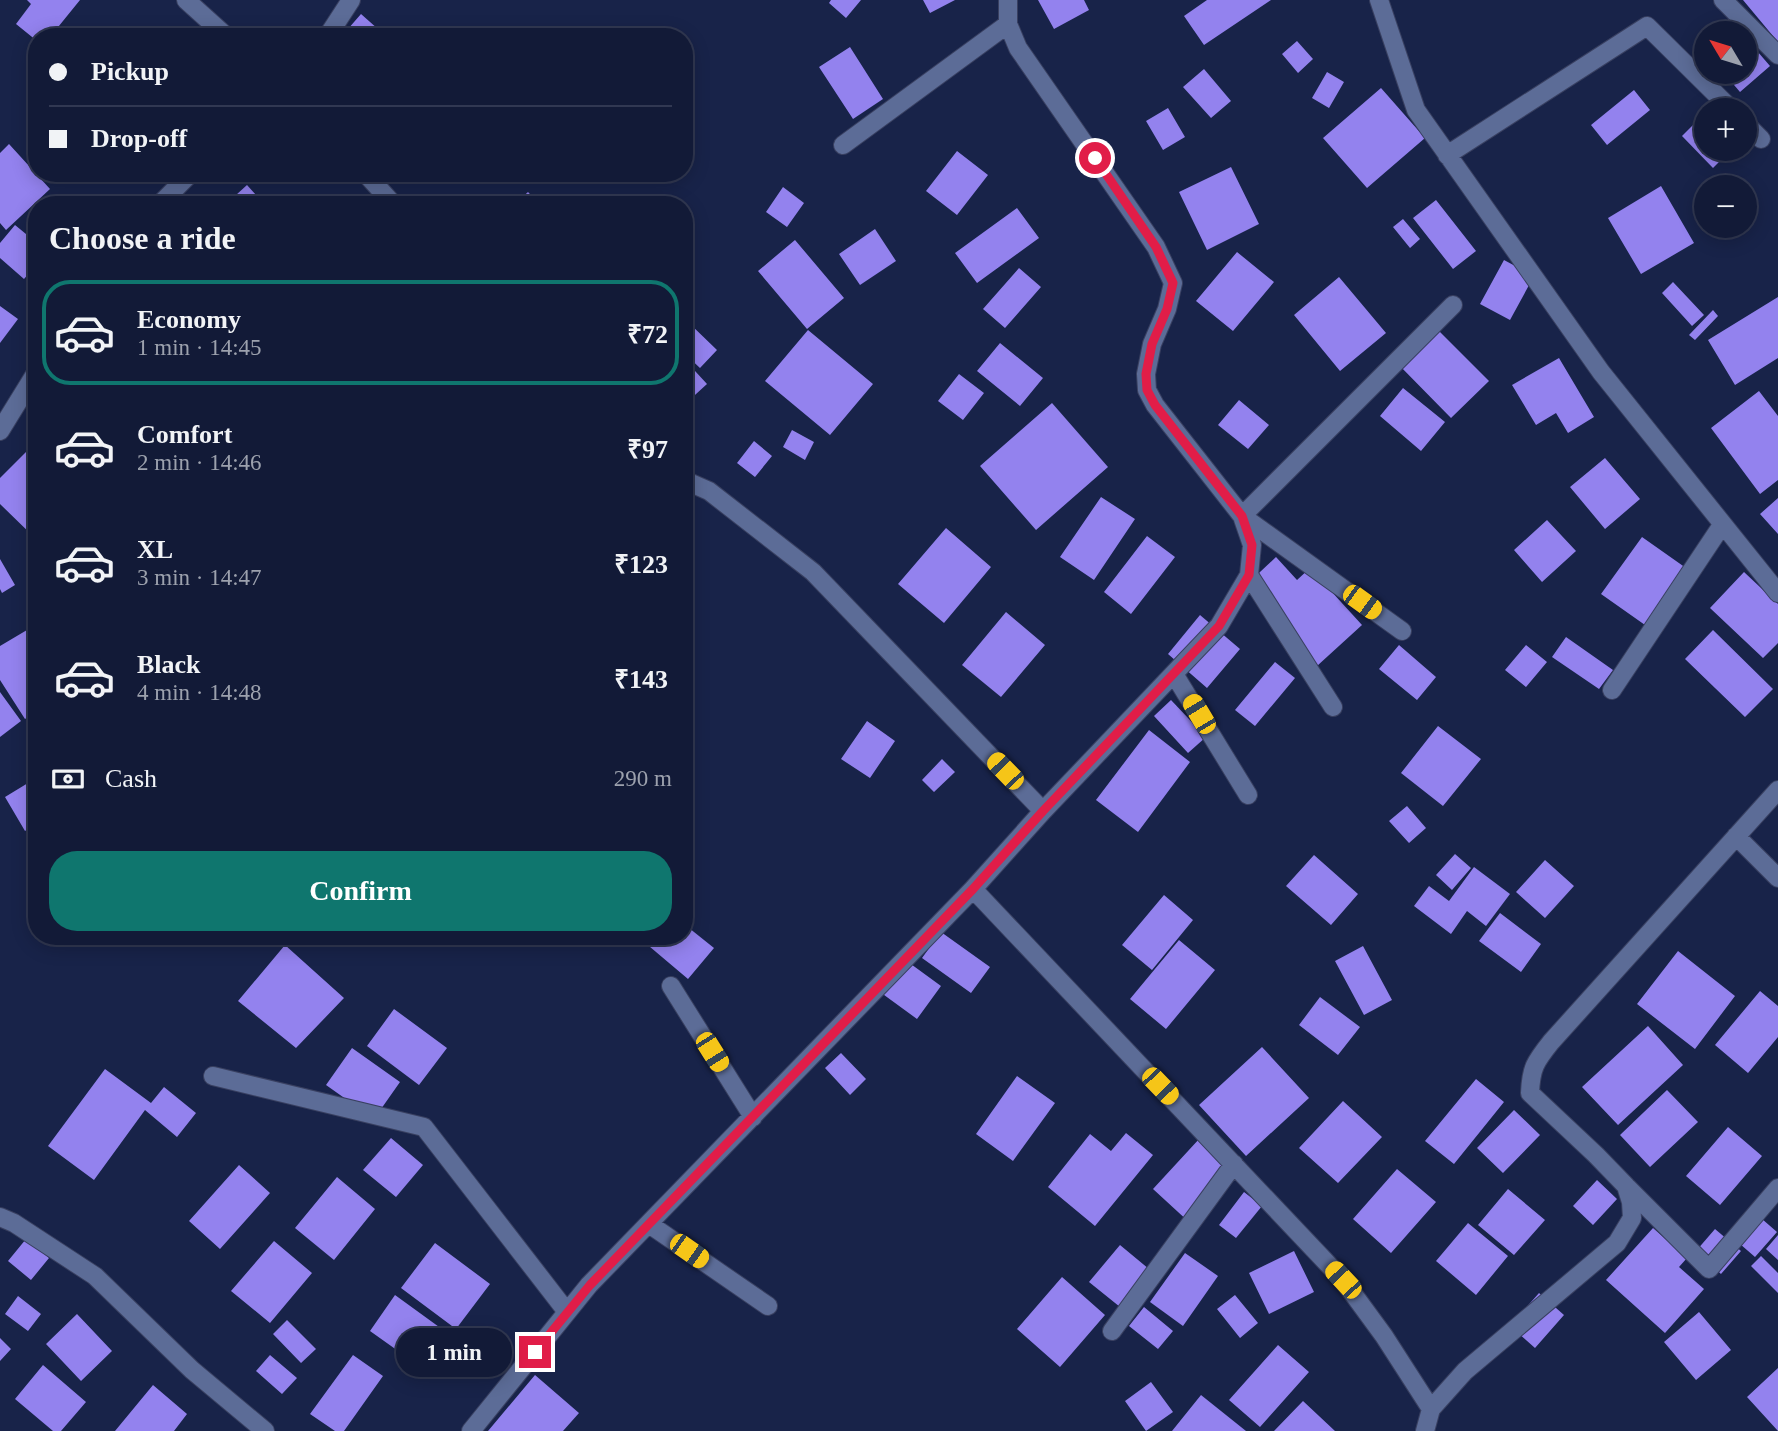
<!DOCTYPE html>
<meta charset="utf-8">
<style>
body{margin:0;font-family:"Times New Roman",serif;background:#1b233f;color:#f1f3f6;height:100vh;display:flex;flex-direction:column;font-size:26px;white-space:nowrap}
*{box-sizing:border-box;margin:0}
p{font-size:23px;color:#9ca1ad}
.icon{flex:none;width:38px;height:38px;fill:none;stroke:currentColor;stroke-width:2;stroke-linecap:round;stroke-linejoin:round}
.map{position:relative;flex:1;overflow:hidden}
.panel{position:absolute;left:28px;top:196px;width:665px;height:749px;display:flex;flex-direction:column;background:#121a37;border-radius:28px;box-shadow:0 4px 18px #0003,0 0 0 2px #313852}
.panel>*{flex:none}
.top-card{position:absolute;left:28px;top:28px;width:665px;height:154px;border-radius:28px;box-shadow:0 4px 18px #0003,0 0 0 2px #313852;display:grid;align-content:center;height:154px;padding:0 21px;background:#121a37}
.needle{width:46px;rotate:308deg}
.controls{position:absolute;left:1694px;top:21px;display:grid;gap:14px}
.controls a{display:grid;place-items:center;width:63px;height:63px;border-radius:50%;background:#121a37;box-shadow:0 4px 18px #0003,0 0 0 2px #313852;font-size:35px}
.end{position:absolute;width:32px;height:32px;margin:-16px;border:9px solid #e11d48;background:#fff;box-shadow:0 0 0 4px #fff}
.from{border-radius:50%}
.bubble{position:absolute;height:49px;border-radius:24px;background:#121a37;box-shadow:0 4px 18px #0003,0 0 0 2px #313852;font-size:23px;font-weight:700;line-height:49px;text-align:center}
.car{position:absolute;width:21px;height:42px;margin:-21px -10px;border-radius:9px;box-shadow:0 0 5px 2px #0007;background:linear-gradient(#f5c518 24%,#345 0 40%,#f5c518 0 76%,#345 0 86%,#f5c518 0)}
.top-card b{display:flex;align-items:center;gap:24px;height:66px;font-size:26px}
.top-card b+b{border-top:2px solid #313852}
.top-card i{width:18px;height:18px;background:#f1f3f6}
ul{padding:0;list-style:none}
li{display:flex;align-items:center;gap:21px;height:105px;margin:0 14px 10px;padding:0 7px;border:4px solid transparent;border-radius:28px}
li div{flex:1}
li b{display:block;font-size:26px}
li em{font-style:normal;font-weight:700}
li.active{border-color:#0f766e}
li>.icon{width:63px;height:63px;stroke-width:1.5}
h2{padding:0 21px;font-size:32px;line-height:84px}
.pay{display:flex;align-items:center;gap:18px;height:77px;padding:0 21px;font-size:26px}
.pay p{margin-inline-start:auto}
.primary-button{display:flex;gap:14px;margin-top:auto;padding:14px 21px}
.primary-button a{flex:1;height:80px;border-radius:28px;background:#0f766e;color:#fff;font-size:28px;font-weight:700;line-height:80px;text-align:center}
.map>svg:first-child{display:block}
</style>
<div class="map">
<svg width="1778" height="1431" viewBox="0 0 1778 1431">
<rect width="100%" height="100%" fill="#182349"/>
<!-- building -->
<path fill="#9382ee" d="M27,0H80L50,37H37V41L16,24L31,4Z
M831,0H861L846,18L829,3Z
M923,0H955L930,13Z
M1038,0H1084L1089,10L1054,29Z
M1207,0H1271L1204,45L1184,16Z
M1743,0H1778V42Z
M361,14L387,37H341Z
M1729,19L1741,33H1712Z
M1745,37L1770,66L1740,92L1723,72H1745Z
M1297,41L1313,59L1298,73L1282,54Z
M850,47L883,99L853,119L819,67Z
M1204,69L1231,101L1211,118L1183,87Z
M1327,72L1344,82L1329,108L1312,98Z
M1381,88L1425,138L1367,188L1323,138Z
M1634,90L1650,110L1607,145L1591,125Z
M1168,108L1185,137L1163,150L1146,121Z
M1706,112V149H1732L1713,168L1682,136Z
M9,144L50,189L6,230L0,223V153Z
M957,151L988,175L957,215L926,191Z
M1231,167L1259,224L1207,250L1179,192Z
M247,185L265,205H225Z
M1661,186L1694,243L1641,274L1608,218Z
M783,187L804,203L787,227L766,212Z
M528,192L540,205H514Z
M1436,200L1476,251L1453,269L1413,218Z
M1017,208L1039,238L977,283L955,253Z
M1403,219L1420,239L1410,248L1393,227Z
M15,225L37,243V264L24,279L0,258V243Z
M875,229L896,261L860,285L839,254Z
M795,240L844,298L807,329L758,271Z
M1237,252L1274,282L1233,331L1196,301Z
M1504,260L1534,276L1510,320L1480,304Z
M1019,268L1041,287L1005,328L983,309Z
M1339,277L1386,333L1340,371L1294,315Z
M1673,282L1704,315L1692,326L1662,293Z
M1778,297V358L1735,385L1708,340Z
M0,306L18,319L0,343Z
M1713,310L1718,316L1695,340L1689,335Z
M688,322L717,350L700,368L684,353V326Z
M1433,325L1489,381L1451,418L1396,362Z
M808,330L873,384L830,435L765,381Z
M1000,343L1043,378L1020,406L977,371Z
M1559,358L1594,417L1568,433L1556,413L1536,425L1512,385Z
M684,359L707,384L684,405Z
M959,374L984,393L963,420L938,401Z
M1403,388L1445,422L1421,451L1380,416Z
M1759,391L1778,416V480L1760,494L1711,428Z
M1239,400L1269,425L1248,449L1218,425Z
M1052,403L1108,467L1036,530L980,466Z
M792,430L814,442L805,460L783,447Z
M37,441V540L0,504V478Z
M754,441L772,456L755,477L737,463Z
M1605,458L1640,499L1605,529L1570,487Z
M1101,497L1135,519L1094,580L1060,557Z
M1778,498V534L1760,514Z
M1547,520L1576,551L1542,582L1514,550Z
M946,528L991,567L944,623L898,584Z
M1147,536L1175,557L1131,614L1104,592Z
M1642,537L1686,568L1645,625L1601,594Z
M1276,557L1297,580L1310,568L1362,625L1317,666L1244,587Z
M0,559L15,585L2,593L0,589Z
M1744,572L1778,604V643L1763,658L1710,608Z
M1006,612L1045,645L1001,697L962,665Z
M1200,615L1240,649L1207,688L1168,654Z
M27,630L37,646V711L25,719L0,680V646Z
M1713,630L1773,689L1745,717L1685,659Z
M1566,637L1613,670L1599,689L1552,657Z
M1399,645L1436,677L1417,700L1379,669Z
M1526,645L1547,662L1526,687L1505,670Z
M1275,662L1295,678L1255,726L1235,710Z
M0,692L21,721L0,737Z
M1171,700L1206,737L1188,753L1154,716Z
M867,721L895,741L870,778L841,759Z
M1438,726L1481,759L1443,806L1401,773Z
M1149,730L1190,762L1138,832L1096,800Z
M942,759L955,772L934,792L922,780Z
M28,783L37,798V823L25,831L5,797Z
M1407,806L1426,828L1409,843L1389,821Z
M1455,854L1471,868L1452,890L1436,875Z
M1314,855L1358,894L1331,925L1286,886Z
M1545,860L1574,886L1545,918L1516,892Z
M1474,867L1510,894L1486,926L1467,911L1451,934L1414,906L1429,886L1449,901Z
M1164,895L1193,920L1152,970L1122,945Z
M1500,913L1541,944L1521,972L1479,941Z
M684,924L714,948L688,979L643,941L647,936H684Z
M941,932L990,967L971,993L922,958Z
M1179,940L1215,970L1166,1029L1130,999Z
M285,945L344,998L296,1048L238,1001Z
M1363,946L1392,1000L1364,1015L1335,961Z
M1678,951L1735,996L1695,1049L1637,1004Z
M904,959L941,986L917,1019L880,992Z
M1760,991L1778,1006V1037L1748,1073L1715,1045Z
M1320,997L1360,1027L1338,1055L1299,1025Z
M394,1009L447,1048L419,1085L367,1046Z
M1648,1026L1683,1065L1618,1125L1582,1087Z
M1262,1047L1309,1098L1246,1156L1199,1105Z
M352,1048L400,1082L374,1119L326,1085Z
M841,1053L866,1079L850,1095L825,1068Z
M105,1069L151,1103L164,1087L196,1113L177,1137L145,1110L94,1180L48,1146Z
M1017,1076L1055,1103L1013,1161L976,1134Z
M1476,1079L1504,1102L1454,1164L1425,1141Z
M1667,1090L1698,1122L1650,1167L1620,1135Z
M1343,1101L1382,1137L1338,1183L1299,1148Z
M1514,1110L1540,1135L1503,1173L1477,1148Z
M1728,1127L1762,1156L1720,1205L1686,1176Z
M1126,1133L1153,1155L1095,1226L1048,1187L1090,1134L1111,1151Z
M391,1138L423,1165L396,1197L363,1170Z
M1200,1138L1237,1171L1190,1223L1153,1189Z
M239,1165L270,1193L220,1249L189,1221Z
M1397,1169L1436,1202L1391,1253L1353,1219Z
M337,1177L375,1209L334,1260L295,1228Z
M1597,1180L1617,1199L1593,1225L1573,1206Z
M1508,1189L1545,1220L1514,1255L1478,1225Z
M1244,1192L1262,1206L1236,1238L1219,1225Z
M1754,1212L1777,1232L1755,1257L1732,1237Z
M1468,1223L1508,1256L1476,1295L1436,1261Z
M1653,1228L1687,1258L1679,1267L1704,1289L1665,1333L1606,1280Z
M1715,1229L1741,1251L1721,1274L1696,1251Z
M1778,1235V1260L1766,1249Z
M26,1239L49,1258L31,1280L8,1261Z
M274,1241L312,1273L270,1323L231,1291Z
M435,1243L490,1284L456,1329L401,1288Z
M1120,1245L1155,1274L1125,1311L1089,1282Z
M1294,1251L1314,1292L1269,1314L1249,1273Z
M1185,1253L1218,1276L1183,1326L1150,1302Z
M1761,1256L1778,1273V1293L1751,1266Z
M1062,1277L1105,1315L1060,1367L1017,1329Z
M1539,1293L1564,1315L1535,1348L1510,1326Z
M395,1295L446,1332L422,1368L370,1331Z
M1235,1295L1258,1323L1240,1338L1217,1309Z
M18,1296L41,1314L28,1331L5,1314Z
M1144,1307L1173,1331L1158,1349L1129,1326Z
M1699,1312L1731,1350L1696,1380L1664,1342Z
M77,1314L112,1351L81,1381L46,1344Z
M287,1320L316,1349L301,1363L273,1334Z
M0,1338L11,1349L0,1361Z
M1278,1345L1309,1372L1260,1427L1229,1400Z
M270,1355L297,1378L282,1394L256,1371Z
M353,1355L383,1376L344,1431H335L310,1414Z
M43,1365L86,1402L61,1431H53L15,1399Z
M1778,1368V1431L1747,1397Z
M535,1375L579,1413L563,1431H488Z
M1151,1382L1173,1412L1146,1431L1125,1401Z
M153,1385L187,1414L174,1431H115Z
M1201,1395L1246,1431H1172Z
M1303,1401L1335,1431H1274Z"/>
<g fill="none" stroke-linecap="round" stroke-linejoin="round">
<defs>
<path id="minor" d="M186,0L227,37
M1008,0V24L1018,48L1156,247L1173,283L1167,309L1152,344L1146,374L1147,390L1155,405L1242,516L1252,545L1249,575L1219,626L1043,811L973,889L1343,1280L1384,1336L1431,1409
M1379,0L1416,110L1601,372L1778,593
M1723,0L1778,55
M327,37L351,0
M1745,123L1761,139
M843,145L1008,24
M1447,155L1647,26L1732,110
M365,173L394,205
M159,205L191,173
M0,431L37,371
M684,480L709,491L813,572L1043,811
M1249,575L1333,707
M1402,631L1242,516L1453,305
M1174,674L1248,795
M1612,690L1722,525
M1736,836L1778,878
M671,986L753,1117
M213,1076L424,1127L567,1312
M1626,1186L1709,1269L1778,1188
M0,1217L14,1223L95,1276L192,1370L265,1431
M649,1224L768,1306
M1112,1331L1234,1164
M471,1431L589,1285L973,889
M1425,1431L1431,1409L1465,1371L1617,1243L1632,1218L1631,1202L1626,1186L1596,1155L1530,1093C1531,1068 1535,1062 1551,1042L1778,790"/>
</defs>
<!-- minor casing -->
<use href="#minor" stroke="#394061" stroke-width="20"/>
<!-- minor -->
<use href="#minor" stroke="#5c6c97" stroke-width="18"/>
</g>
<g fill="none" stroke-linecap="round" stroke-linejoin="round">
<!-- route -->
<path stroke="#e11d48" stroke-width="9" d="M535,1352L590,1285L973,889L1043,811L1219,626L1249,575L1252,545L1242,516L1155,405L1147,390L1146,374L1152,344L1167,309L1173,283L1156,247L1095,158"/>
</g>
</svg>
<div class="controls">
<a><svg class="needle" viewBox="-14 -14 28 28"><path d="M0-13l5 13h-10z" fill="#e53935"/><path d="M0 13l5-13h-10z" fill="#9ca1ad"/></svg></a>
<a>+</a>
<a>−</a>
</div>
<i class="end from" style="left:1095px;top:158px"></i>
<i class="end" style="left:535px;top:1352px"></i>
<div class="bubble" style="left:396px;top:1328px;width:116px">1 min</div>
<i class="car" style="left:1362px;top:602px;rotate:126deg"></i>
<i class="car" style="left:1199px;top:714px;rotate:329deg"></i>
<i class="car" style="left:1005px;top:771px;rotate:316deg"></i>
<i class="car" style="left:712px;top:1052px;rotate:148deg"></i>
<i class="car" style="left:1160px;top:1086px;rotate:136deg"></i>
<i class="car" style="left:689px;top:1251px;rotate:125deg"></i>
<i class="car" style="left:1343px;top:1280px;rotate:317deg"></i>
<div class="top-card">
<b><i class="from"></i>Pickup</b>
<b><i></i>Drop-off</b>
</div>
<section class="panel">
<h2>Choose a ride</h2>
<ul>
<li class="active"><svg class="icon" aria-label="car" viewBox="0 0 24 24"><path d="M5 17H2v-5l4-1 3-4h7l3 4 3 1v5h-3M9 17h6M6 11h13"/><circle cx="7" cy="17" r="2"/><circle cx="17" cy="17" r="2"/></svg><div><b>Economy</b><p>1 min · 14:45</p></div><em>₹72</em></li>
<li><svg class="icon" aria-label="car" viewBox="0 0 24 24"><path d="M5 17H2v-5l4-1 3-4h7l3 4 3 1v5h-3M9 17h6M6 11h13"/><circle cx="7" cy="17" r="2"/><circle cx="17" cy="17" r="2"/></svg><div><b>Comfort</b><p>2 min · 14:46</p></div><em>₹97</em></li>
<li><svg class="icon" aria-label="car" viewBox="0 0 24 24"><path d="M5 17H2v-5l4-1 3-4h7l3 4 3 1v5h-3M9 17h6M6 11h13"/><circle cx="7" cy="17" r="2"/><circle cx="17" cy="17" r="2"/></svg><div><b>XL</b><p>3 min · 14:47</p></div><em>₹123</em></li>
<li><svg class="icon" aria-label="car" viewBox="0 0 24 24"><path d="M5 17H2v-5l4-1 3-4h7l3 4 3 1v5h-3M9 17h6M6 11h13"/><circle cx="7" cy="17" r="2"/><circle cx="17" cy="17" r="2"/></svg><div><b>Black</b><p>4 min · 14:48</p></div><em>₹143</em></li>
</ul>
<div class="pay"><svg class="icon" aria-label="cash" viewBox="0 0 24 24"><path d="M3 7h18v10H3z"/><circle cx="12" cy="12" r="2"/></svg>Cash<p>290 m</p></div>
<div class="primary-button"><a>Confirm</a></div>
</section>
</div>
